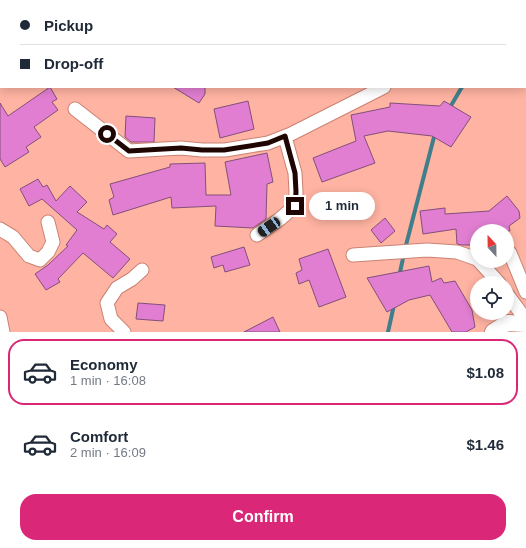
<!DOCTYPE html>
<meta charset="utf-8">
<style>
body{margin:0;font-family:Helvetica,sans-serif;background:#f6f6f7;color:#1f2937;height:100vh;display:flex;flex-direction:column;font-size:15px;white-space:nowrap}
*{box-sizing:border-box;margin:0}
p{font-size:13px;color:#747a83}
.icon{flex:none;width:22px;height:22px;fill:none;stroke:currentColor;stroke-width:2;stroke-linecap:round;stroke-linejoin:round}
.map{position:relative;height:332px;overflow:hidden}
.sheet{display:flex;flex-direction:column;background:#fff;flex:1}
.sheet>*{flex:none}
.guide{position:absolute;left:0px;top:0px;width:526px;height:88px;box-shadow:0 2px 10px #0003;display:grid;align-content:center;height:88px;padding:0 20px;background:#fff}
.needle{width:26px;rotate:338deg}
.buttons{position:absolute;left:470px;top:224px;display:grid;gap:8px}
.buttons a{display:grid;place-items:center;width:44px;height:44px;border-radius:50%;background:#fff;box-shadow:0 2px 10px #0003;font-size:20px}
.end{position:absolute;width:18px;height:18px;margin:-9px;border:5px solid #1f0603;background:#fff;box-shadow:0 0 0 2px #fff}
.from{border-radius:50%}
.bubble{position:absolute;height:28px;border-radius:14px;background:#fff;box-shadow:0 2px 10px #0003;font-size:13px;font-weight:800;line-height:28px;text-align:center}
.car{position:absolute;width:12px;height:24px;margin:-12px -6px;border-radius:5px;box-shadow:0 0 3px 1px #0007;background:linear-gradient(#222 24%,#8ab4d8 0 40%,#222 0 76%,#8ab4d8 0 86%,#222 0)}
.guide b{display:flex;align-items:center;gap:14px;height:38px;font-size:15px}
.guide b+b{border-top:1px solid #e0e1e3}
.guide i{width:10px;height:10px;background:#1f2937}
ul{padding:7px 0 0;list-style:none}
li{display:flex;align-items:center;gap:12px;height:66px;margin:0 8px 6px;padding:0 12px;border:2px solid transparent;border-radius:16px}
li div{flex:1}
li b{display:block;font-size:15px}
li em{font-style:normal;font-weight:800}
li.selected{border-color:#db2777}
li>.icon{width:36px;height:36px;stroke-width:1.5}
.primary-button{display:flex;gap:8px;margin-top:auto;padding:8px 20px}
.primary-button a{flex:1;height:46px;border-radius:16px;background:#db2777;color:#fff;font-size:16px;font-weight:800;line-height:46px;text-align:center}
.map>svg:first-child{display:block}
</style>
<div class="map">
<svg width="526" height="332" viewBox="0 0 526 332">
<rect width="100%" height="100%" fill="#ffb3a2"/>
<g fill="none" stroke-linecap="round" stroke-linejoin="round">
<!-- stream -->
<path stroke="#417e8c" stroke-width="4" d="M449,109L462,87
M399,277L405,249L434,137L436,133
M388,332L394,305"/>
</g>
<!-- building -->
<path fill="#e17ed1" stroke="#834f7a" d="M50,87L57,99L52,102L58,110L34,127L41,137L26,147L29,152L5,167L0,159V103L8,116Z
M173,87H205V94L199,103Z
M248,101L254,129L220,138L214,109Z
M444,101L471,117L451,147L432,136L388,131L364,136L375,163L322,182L313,158L356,141L351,115L390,107V103L440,106Z
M126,116L155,118L154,142H131L125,137Z
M267,153L273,182L267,184L266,219L253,228L215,226L216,206L172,208L171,197L113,215L109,200L114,197L110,184L170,167V164L205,163L206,195H231L225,162Z
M38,179L43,187L47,185L56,201L70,186L87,202L77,212L104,229L107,225L117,234L110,242L130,259L113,278L83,253L58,279L60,282L46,290L35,274L48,265L68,246L66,245L77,230L42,199L29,206L20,189Z
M507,196L519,211L520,218L509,226L510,231H477V240L471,245H462L457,244L456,229L423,234L420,211L445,208V214L489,211Z
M385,218L395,231L381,243L371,230Z
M244,247L250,265L225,272L223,265L214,268L211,257Z
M328,249L346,297L319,307L309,280L299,284L296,273L302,270L299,259Z
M429,266L432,282L441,278L444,283L455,281L472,310L475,327L466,332H452L430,295L409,300L387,312L367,278Z
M138,303L165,305L163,321L136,319Z
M273,317L280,332H244Z"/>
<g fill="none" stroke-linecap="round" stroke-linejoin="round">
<defs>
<path id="minor" d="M455,0L456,1
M525,69H526
M75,109L129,151L181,148L202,150H225L268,143L291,134L384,87
M0,229L13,237L29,256L40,260L48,252L53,242L48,222
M257,235L280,219L295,206L296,192L295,173L285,137
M510,253L526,292
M353,255L427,250L457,252L477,259
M479,261L499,283
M507,294L526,320
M0,317L3,332
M124,332L111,319L107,303L117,288L132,279L142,270"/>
<path id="tertiary" d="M493,332L507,323L526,324"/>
</defs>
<!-- minor casing -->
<use href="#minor" stroke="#ca8373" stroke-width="15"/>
<!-- tertiary casing -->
<use href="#tertiary" stroke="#ca8373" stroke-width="18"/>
<!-- minor -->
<use href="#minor" stroke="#fff" stroke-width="13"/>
<!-- tertiary -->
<use href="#tertiary" stroke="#fff" stroke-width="16"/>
</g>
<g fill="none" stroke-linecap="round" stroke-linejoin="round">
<!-- route -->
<path stroke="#1f0603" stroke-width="5" d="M107,134L129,151L181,148L202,150H224L268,143L285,136L295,173L296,192L295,206"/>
</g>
</svg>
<div class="buttons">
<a><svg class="needle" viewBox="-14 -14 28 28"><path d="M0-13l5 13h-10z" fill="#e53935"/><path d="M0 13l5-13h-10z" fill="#747a83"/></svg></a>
<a><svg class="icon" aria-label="locate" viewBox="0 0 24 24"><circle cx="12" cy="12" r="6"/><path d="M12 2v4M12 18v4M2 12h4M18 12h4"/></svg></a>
</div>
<i class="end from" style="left:107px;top:134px"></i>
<i class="end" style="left:295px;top:206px"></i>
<div class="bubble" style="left:309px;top:192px;width:66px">1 min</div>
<i class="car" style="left:269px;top:227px;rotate:236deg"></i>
<div class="guide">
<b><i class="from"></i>Pickup</b>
<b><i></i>Drop-off</b>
</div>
</div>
<section class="sheet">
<ul>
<li class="selected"><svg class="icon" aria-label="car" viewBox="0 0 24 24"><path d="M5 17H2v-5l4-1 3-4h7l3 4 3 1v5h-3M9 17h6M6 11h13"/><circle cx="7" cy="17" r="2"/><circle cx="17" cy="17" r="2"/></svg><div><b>Economy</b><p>1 min · 16:08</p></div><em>$1.08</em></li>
<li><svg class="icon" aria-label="car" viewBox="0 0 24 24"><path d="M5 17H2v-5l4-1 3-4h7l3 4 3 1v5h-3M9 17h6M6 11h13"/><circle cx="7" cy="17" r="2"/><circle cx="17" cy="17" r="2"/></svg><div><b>Comfort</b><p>2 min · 16:09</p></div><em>$1.46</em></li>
</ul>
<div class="primary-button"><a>Confirm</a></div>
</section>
